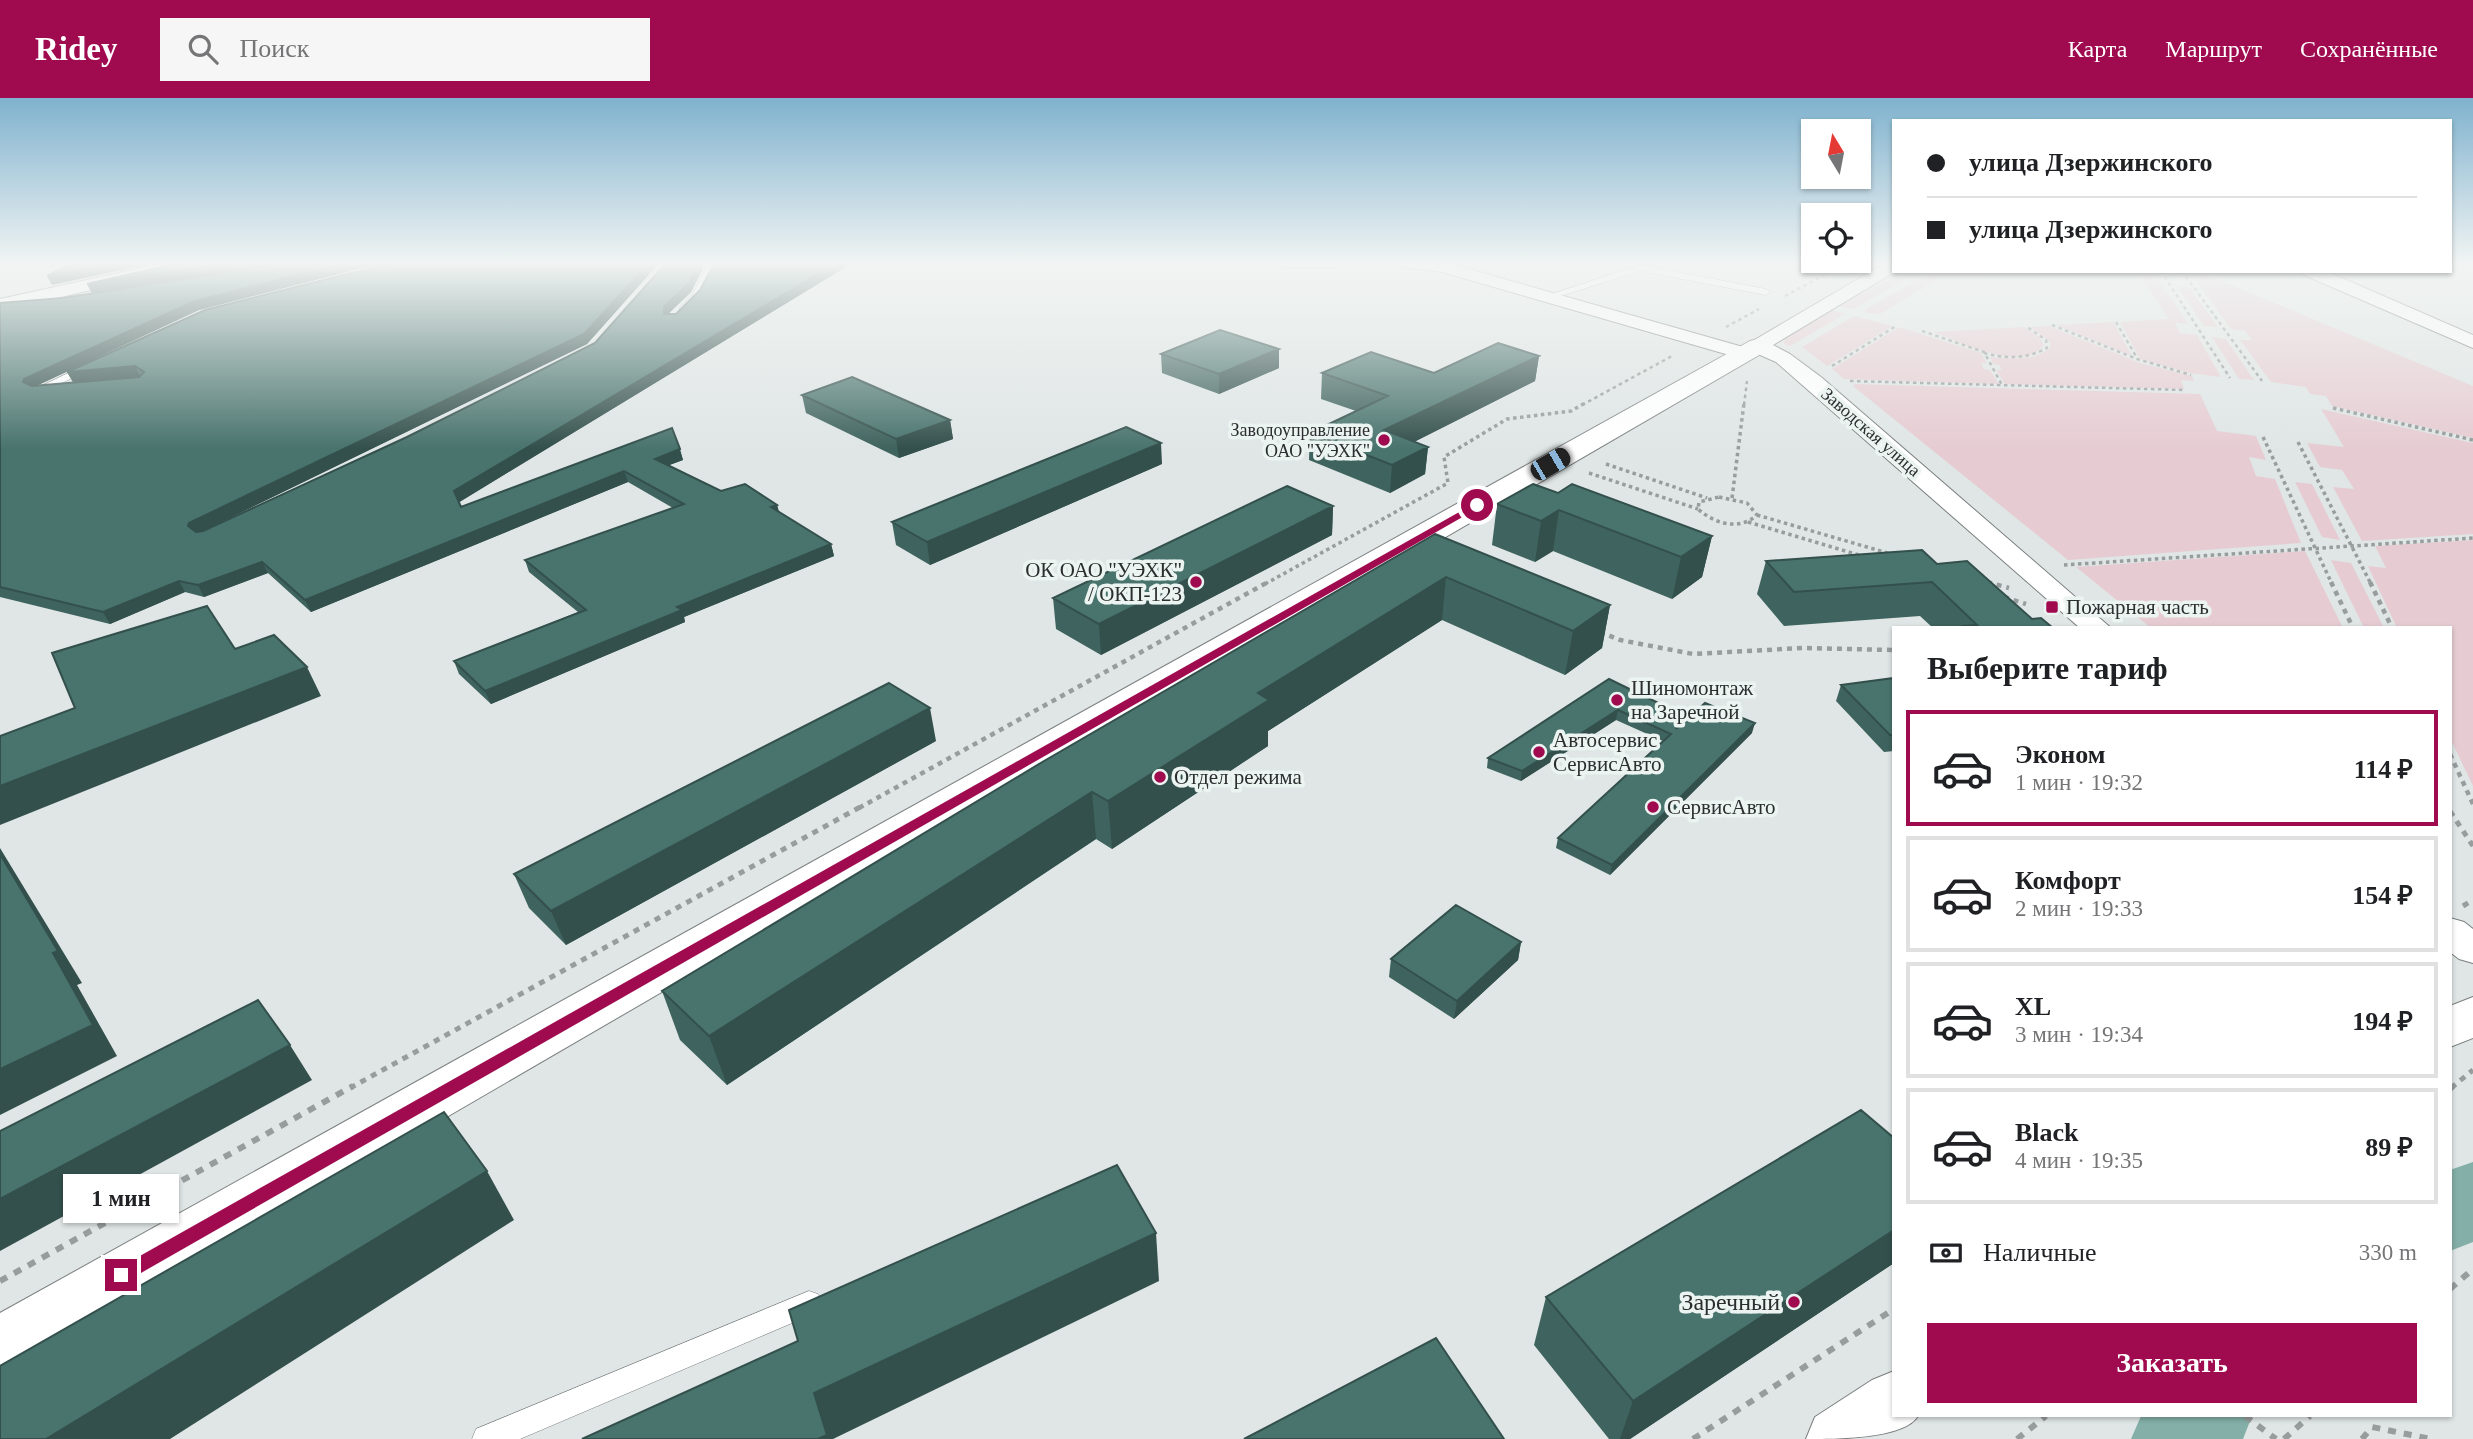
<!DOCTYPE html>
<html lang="ru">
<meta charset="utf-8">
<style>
body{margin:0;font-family:"Times New Roman",serif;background:#f6f6f6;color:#202124;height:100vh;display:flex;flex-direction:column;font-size:26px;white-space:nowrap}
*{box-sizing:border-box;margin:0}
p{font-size:23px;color:#757577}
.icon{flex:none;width:38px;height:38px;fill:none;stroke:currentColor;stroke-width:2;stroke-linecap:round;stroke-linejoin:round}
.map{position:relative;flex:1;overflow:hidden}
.drawer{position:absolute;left:1892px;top:528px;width:560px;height:791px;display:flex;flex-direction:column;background:#fff;border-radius:0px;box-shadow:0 2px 5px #0004}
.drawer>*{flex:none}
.guide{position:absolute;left:1892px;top:21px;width:560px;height:154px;border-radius:0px;box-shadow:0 2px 5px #0004;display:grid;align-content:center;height:154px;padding:0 35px;background:#fff}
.needle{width:46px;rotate:350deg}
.controls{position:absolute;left:1801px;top:21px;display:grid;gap:14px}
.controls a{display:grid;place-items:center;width:70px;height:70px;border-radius:0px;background:#fff;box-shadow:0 2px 5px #0004;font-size:35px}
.end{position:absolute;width:32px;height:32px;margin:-16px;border:9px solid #a00b50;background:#fff;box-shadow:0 0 0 4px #fff}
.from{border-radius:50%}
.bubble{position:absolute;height:49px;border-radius:0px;background:#fff;box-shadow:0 2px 5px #0004;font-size:23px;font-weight:800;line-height:49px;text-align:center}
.car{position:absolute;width:21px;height:42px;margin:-21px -10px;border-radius:9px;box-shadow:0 0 5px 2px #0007;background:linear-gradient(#222 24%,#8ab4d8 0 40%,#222 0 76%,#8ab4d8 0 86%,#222 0)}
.guide b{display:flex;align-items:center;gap:24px;height:66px;font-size:26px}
.guide b+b{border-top:2px solid #e0e0e0}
.guide i{width:18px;height:18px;background:#202124}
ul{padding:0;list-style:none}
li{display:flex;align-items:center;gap:21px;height:116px;margin:0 14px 10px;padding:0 21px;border:4px solid #e0e0e0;border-radius:0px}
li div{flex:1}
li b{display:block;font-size:26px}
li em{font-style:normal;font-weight:800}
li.active{border-color:#a00b50}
li>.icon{width:63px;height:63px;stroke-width:1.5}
h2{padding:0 35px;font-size:32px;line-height:84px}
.pay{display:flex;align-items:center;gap:18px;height:77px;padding:0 35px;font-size:26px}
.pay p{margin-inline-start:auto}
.action{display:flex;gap:14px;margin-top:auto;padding:14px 35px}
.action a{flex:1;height:80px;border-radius:0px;background:#a00b50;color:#fff;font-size:28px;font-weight:800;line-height:80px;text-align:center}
header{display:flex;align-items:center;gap:42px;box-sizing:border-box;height:98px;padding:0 35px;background:#a00b50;color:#fff}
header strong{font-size:33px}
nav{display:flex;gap:38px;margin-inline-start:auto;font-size:24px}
.search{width:490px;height:63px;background:#f6f6f6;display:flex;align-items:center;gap:18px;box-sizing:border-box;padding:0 24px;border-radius:0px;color:#757577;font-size:26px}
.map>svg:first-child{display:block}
</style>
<header>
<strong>Ridey</strong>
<div class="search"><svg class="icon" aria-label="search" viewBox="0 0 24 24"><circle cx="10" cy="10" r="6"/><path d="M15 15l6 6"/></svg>Поиск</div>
<nav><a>Карта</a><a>Маршрут</a><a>Сохранённые</a></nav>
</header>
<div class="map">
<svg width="2473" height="1341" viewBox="0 0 2473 1341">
<rect width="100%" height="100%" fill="#dfe6e5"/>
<!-- green -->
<path fill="#e6ccd2" d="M1946,173H2031L1943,178L1880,216L1866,215L1865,212L1925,177Z
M2136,173H2153L2188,226L2175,225L2180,235L2197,237L2221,279L2190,275L2140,261L2120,224L2169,221Z
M2189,173H2198L2473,288V340L2332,308L2326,298L2310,296L2306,289L2271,284L2240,242H2252L2245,233L2231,231Z
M1907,175L1913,177L1853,211L1840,208L1894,177Z
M2177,188L2189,189L2218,229L2204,228Z
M1832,212L1845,216L1790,248L1784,246L1785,241Z
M1854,218L1893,228L1827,268L1802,249Z
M2113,224L2132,258L2056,227Z
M2049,228L2140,265L2192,278L2194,283L2181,282L2184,291L2005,286L1996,272H2002L1999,267L1993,266L1990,259C2009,260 2035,264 2050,250V244L2030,229Z
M1899,229L1981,255L1987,266L1981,265L1984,271L1990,272L1999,286L1844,281L1832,271Z
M2024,229L2039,239L2044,247C2022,277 1954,241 1933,234Z
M2212,239L2226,241L2254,282L2239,281Z
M1855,286L2200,296L2217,333L2256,338L2266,362L2249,359L2256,378L2275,381L2301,445L2068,462L1853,288Z
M2321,311L2473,345V436L2362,443L2333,389L2354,391L2342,372L2320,369L2307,345L2344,349Z
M2295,384L2312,386L2340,442L2322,439Z
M2473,442V688L2450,640V530H2397L2368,468L2386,470L2375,448Z
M2305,453L2343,530H2151L2076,469Z
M2331,462L2351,465L2384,530H2364Z"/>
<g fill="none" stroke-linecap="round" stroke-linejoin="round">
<!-- river -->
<path fill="#83afa8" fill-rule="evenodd" d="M2473,1064V1144L2450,1153V1072Z
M2141,1318H2252L2243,1341H2131Z"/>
<defs>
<path id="service" d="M689,164H726L739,167L734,170L716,168L700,199L684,213L679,210L693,196L707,168L693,167Z
M1640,167L1766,191L1771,194L1766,197L1640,173L1551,201L1543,199Z
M85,267L94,269L50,291L49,294L37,296L31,293Z
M809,1193L818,1196L822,1205L818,1214L520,1341H472L476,1331Z"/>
<path id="minor" d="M169,164H200L191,169L0,213V201Z
M1276,164H1348L1339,169H1284L1278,168Z
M1394,164H1444L1750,251L1748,248L1751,244L1887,164H1894V173H1896L1773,247L1790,256L1821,279L2111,530H2080L1776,264L1751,253L1753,255L1750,259H1736L1442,174L1403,169Z
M2301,173H2326L2473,237V250L2304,177Z
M2450,820L2464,824L2473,831V865L2459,861L2450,854Z"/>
<path id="tertiary" d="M1758,241L1766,243L1770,248L1766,253L21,1266L0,1274V1215L1750,243Z"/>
<path id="secondary" d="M2473,899V940L2450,949V908Z
M1894,1273V1318H1918C1904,1341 1836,1341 1806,1341L1815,1319L1872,1282Z"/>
</defs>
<!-- service casing -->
<use href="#service" stroke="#797f7e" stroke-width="1"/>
<!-- minor casing -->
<use href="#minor" stroke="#797f7e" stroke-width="2"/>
<!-- tertiary casing -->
<use href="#tertiary" stroke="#797f7e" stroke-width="2"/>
<!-- secondary casing -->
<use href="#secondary" stroke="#797f7e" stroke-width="2"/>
<!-- path-far4 -->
<path stroke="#979c9c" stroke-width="2.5" stroke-dasharray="3.5 3.5" stroke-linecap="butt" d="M2161,173L2230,280
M2182,173L2262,283
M1785,198L1849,164
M2116,224L2137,260
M2052,227L2137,261L2191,277
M1726,229L1759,211
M1922,233L1984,254L2002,287
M1984,255C2006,261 2027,261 2047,250L2046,242L2027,229
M1832,268L1896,228
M1850,283L2185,292
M1582,307L1672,258
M1744,307L1747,283"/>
<!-- path-far3 -->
<path stroke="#979c9c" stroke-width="3.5" stroke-dasharray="3.5 3.5" stroke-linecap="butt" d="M2333,310L2473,342
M2263,339L2332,486
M2298,344L2371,486
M1606,366L1707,400
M1589,375L1698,411
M1719,399L1747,405L1757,417C1739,433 1715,426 1698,411L1699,404Z
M1732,400L1744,305
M1757,417L1891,456
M1748,424L1862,458
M2064,467L2473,440
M1987,484L1993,486
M1265,486L1448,385L1444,359L1507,321L1571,313L1585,305"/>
<!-- path-far2 -->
<path stroke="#979c9c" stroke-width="4.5" stroke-dasharray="5 5" stroke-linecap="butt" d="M1987,484L2009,490
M2331,484L2353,530
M2370,484L2392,530
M2004,499L2026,506
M1600,534L1620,542L1693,556L1802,550L1894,552
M2450,656L2473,706
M859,710L1268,484"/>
<!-- path-far1 -->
<path stroke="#979c9c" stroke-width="5" stroke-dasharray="6 6" stroke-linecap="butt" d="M2450,713L2473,748
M2463,808L2473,802
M350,990L862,708
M2451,990L2473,972"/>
<!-- path -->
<path stroke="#979c9c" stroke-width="6" stroke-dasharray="8 8" stroke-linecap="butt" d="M2450,991L2453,988
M0,1183L353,988
M2450,1191L2473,1171
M2245,1318L2276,1341
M1693,1341L1894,1211
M2017,1341L2046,1318
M2284,1341L2310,1318
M2362,1341L2372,1329L2431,1341"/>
<!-- service -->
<use href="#service" fill="#fff" fill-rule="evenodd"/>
<!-- minor -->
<use href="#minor" fill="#fff" fill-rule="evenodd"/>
<!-- tertiary -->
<use href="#tertiary" fill="#fff" fill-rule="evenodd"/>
<!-- secondary -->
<use href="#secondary" fill="#fff" fill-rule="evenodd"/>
</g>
<!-- wall -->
<path fill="#3f635e" d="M184,164H408L354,172L199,212L35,288L139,279L73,284L67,274L205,212L351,175L408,164H660L587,246L202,433L407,339L595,245L667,164H702L703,170L691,194L668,216H676L700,192L715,164H738L782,167L789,164H854L459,404L461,409L672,330L683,362L669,367L721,393L745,386L777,407L779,414L831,446L834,458L684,519L685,524L491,606L459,576L454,563L578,514L529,474L525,462L673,410L628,384L311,514L268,475L204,499L185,494L110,526L0,499V205L63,200L218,175L92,195L87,186Z
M1279,251V270L1219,296L1162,275L1161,256Z
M1539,258L1535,283L1414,344L1428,349L1425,376L1390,395L1309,362L1310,335L1356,313L1321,301L1322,275H1434Z
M802,297L950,322L953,341L899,360L806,315Z
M1162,366L930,467L896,447L892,424Z
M1558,395L1712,438L1702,479L1672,501L1553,453L1535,464L1492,447L1497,406Z
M1333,408L1332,437L1101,557L1056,531L1053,500Z
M1435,436L1610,507L1602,550L1565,577L1442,522L1268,633V648L1112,751L1096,741L727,987L680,942L662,893Z
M1766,463L1937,466L2032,521L2053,530H1933L1920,518L1784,528L1757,496Z
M1894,580V653L1884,654L1836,603L1841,587Z
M1609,581L1680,627L1752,635L1610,777L1556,750L1558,740L1663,643L1616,622L1521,683L1487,670L1488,660Z
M936,643L566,847L529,810L514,776Z
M1521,844L1518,862L1454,921L1389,879L1391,861Z
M1894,1165L1630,1341H1609L1534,1247L1546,1199Z"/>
<!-- shaded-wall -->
<path fill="#33504c" d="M114,164H159L52,187L47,178Z
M233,164H295L92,195L87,186Z
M350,164H408L354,172L199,212L30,291L23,284L24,281L195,203Z
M650,164H660L587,246L195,437L188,428L189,425Z
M700,164H702L703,170L691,194L666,218L664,216V209Z
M838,164H854L458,405L454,393Z
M1279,251V270L1219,296V276Z
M1539,258L1535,283L1382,360L1384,332Z
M135,268L140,278L73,284L67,274Z
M950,322L953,341L899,360L896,341Z
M1161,345L1162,366L930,467L927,444Z
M1428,349L1425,376L1390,395L1392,367Z
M680,351L683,362L659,371L655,361Z
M624,373L628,384L311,514L305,502Z
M777,407L780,418L771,409Z
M1333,408L1332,437L1101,557L1099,526Z
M1559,412L1553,453L1535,464L1541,423Z
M1712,438L1702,479L1672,501L1681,459Z
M831,446L834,458L684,519L685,524L491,606L485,593L677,509Z
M262,464L268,475L204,499L198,487Z
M1446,479L1442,522L1268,633V648L1112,751L1108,703L1258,595Z
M179,483L185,494L110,526L103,514Z
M1610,507L1602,550L1565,577L1573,533Z
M307,569L321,598L0,727V688Z
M930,610L936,643L566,847L551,813Z
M1618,612L1616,622L1521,683L1522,673Z
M1755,625L1752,635L1610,777L1612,767Z
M1092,694L1096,741L727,987L709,938Z
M0,750L82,885L77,887L117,958L0,1017Z
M1521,844L1518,862L1454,921L1457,903Z
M290,947L312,982L0,1153V1101Z
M487,1073L514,1122L170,1341H46Z
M1894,1132V1165L1630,1341H1620L1633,1303Z
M1156,1135L1159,1183L833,1341H818L814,1295Z"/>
<!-- building -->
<path fill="#49736d" stroke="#33504c" stroke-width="2" d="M75,164H114L47,178Z
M184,164H233L87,186Z
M291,164H350L195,203L24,281L23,284L32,288L139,279L144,274L135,268L67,274L205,212L351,175L408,164H650L584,236L189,425L188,428L196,434L203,433L407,339L595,245L667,164H700L689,185L664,209V216H676L700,192L715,164H738L782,167L789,164H838L454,393L461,409L672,330L680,351L655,361L721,393L745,386L777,407L771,409L831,446L677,509L682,512L485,593L454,563L586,512L525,462L684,406L624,373L305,502L262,464L198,487L179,483L103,514L0,489V205L63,200Z
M1220,232L1279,251L1219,276L1161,256Z
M1498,245L1539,258L1384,332L1428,349L1392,367L1310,335L1388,298L1322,275L1371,254L1434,275Z
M852,279L950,322L896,341L802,297Z
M1126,329L1161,345L927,444L892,424Z
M1533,386L1558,395L1572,386L1712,438L1681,459L1559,412L1541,423L1497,406Z
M1287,388L1333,408L1099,526L1053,500Z
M1435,436L1610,507L1573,533L1446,479L1258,595L1269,602L1108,703L1092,694L709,938L662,893L1044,663Z
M1922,452L1937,466L1967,463L2032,521L2041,520L2053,530H1965L1963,528L1977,527L1932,484L1794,494L1766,463Z
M207,508L235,551L274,537L307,569L0,688V638L75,610L52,555Z
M1894,580V637H1890L1841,587Z
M1609,581L1683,617L1676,631L1705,605L1755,625L1612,767L1558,740L1671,636L1618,612L1522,673L1488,660Z
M889,585L930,610L551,813L514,776Z
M0,756L58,853L53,855L93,927L0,971Z
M1456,807L1521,844L1457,903L1391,861Z
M258,902L290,947L0,1101V1033Z
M1861,1012L1894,1040V1132L1633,1303L1546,1199Z
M444,1014L487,1073L46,1341H0V1268Z
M1117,1067L1156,1135L814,1295L827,1337L818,1341H582L798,1243L789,1212Z
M1436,1240L1504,1341H1244Z"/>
<!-- sky -->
<linearGradient id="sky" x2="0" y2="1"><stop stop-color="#7fb2ce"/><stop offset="0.47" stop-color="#f1f4f3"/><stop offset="1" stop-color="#f1f4f3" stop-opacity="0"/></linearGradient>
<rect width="2473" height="351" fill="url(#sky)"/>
<!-- route -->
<path fill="#a00b50" d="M1477,404L1480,409L127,1183L121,1185L115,1183L113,1177L115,1172Z"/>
<!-- markers -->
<g fill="#a00b50" stroke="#ecf4f2" stroke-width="2.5">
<circle cx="1384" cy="342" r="7"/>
<circle cx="1196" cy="484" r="7"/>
<rect x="2045" y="502" width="14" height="14" rx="3.5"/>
<circle cx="1617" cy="602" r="7"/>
<circle cx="1539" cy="654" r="7"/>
<circle cx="1160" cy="679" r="7"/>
<circle cx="1653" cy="709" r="7"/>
<circle cx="1794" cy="1204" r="7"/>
</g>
<g text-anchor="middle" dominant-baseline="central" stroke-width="7" stroke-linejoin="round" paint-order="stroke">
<!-- far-poi labels -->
<g font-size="18" fill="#2b2e2e" stroke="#ecf4f2" text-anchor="end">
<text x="1370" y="332">Заводоуправление<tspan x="1370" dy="21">ОАО "УЭХК"</tspan></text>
</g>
<!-- far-street labels -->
<g font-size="18" fill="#2b2e2e" stroke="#ecf4f2">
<text transform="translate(1871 334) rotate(41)">Заводская улица</text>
</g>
<!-- poi labels -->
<g font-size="21" fill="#2b2e2e" stroke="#ecf4f2" text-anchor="start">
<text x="1182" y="472" text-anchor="end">ОК ОАО "УЭХК"<tspan x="1182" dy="24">/ ОКП-123</tspan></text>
<text x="2066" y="509">Пожарная часть</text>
<text x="1631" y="590">Шиномонтаж<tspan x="1631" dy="24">на Заречной</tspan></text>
<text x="1553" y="642">Автосервис<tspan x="1553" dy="24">СервисАвто</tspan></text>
<text x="1174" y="679">Отдел режима</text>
<text x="1667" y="709">СервисАвто</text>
</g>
<!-- near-poi labels -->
<g font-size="24" fill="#2b2e2e" stroke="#ecf4f2" text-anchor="end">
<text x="1780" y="1204">Заречный</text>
</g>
</g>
</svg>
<div class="controls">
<a><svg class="needle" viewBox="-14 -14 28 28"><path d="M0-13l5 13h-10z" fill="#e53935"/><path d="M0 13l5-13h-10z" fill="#757577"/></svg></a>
<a><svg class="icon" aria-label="locate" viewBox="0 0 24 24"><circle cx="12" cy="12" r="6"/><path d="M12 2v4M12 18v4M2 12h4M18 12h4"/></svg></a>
</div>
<i class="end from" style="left:1477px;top:407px"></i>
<i class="end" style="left:121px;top:1177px"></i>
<div class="bubble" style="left:63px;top:1076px;width:116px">1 мин</div>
<i class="car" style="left:1550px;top:366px;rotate:60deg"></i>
<div class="guide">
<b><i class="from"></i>улица Дзержинского</b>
<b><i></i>улица Дзержинского</b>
</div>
<section class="drawer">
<h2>Выберите тариф</h2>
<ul>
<li class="active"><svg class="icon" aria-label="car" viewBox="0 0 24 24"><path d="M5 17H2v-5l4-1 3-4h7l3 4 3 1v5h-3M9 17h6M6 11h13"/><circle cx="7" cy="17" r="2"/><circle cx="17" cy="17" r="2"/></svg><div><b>Эконом</b><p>1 мин · 19:32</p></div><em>114 ₽</em></li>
<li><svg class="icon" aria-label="car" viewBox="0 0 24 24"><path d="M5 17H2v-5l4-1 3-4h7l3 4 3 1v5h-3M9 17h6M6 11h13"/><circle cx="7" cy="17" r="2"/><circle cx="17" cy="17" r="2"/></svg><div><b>Комфорт</b><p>2 мин · 19:33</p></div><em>154 ₽</em></li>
<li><svg class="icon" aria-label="car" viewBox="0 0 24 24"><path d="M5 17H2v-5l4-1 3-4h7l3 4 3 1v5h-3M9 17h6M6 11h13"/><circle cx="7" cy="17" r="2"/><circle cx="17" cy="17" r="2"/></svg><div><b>XL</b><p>3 мин · 19:34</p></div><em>194 ₽</em></li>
<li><svg class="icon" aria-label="car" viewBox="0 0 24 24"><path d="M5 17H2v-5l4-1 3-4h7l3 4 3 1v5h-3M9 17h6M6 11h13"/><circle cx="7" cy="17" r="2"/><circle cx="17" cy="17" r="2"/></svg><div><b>Black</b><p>4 мин · 19:35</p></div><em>89 ₽</em></li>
</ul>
<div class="pay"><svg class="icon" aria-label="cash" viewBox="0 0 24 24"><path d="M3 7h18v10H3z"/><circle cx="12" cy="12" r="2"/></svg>Наличные<p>330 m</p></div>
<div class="action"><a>Заказать</a></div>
</section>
</div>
